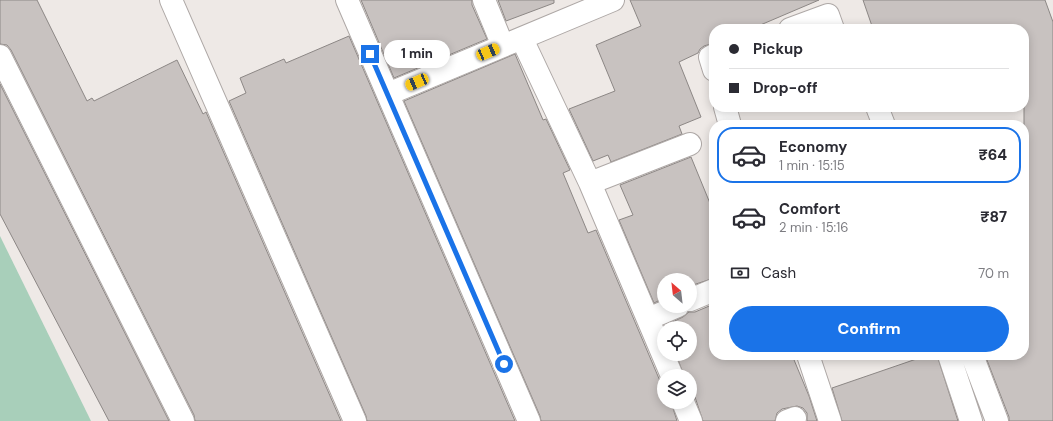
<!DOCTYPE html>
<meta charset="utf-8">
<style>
body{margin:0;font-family:"DM Sans",sans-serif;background:#f7f7f7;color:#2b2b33;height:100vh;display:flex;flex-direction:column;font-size:15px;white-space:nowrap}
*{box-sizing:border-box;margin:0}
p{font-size:13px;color:#7c7c81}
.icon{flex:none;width:22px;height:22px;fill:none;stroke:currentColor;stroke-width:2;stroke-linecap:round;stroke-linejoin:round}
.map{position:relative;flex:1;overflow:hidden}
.details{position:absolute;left:709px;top:120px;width:320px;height:240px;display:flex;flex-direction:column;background:#fff;border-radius:16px;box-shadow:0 2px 10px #0003}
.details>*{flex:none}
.top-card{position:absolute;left:709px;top:24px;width:320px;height:88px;border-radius:16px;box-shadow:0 2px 10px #0003;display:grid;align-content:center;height:88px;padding:0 20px;background:#fff}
.needle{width:26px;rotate:332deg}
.controls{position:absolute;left:657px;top:273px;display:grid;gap:8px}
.controls a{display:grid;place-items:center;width:40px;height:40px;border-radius:50%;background:#fff;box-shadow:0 2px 10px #0003;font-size:20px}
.end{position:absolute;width:18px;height:18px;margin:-9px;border:5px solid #1a73e8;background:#fff;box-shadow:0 0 0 2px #fff}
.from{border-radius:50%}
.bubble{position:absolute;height:28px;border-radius:14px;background:#fff;box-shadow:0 2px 10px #0003;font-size:13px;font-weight:800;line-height:28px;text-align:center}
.car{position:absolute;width:12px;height:24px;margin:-12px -6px;border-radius:5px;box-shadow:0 0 3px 1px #0007;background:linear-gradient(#f5c518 24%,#345 0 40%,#f5c518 0 76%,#345 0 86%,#f5c518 0)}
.top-card b{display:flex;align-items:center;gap:14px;height:38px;font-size:15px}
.top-card b+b{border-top:1px solid #e1e1e2}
.top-card i{width:10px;height:10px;background:#2b2b33}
ul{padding:7px 0 0;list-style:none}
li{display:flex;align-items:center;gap:12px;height:56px;margin:0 8px 6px;padding:0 12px;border:2px solid transparent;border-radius:16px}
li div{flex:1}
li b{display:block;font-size:15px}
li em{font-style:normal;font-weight:800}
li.current{border-color:#1a73e8}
li>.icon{width:36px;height:36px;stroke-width:1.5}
.pay{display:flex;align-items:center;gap:10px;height:44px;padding:0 20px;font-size:15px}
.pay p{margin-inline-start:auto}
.button{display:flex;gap:8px;margin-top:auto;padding:8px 20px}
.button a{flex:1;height:46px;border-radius:24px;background:#1a73e8;color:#fff;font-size:16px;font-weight:800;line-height:46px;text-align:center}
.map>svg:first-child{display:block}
</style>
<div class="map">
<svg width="1053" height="421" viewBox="0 0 1053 421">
<rect width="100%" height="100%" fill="#eee9e6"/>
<!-- green -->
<path fill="#a8cfba" d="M0,236L91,421H0Z"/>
<!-- building -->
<path fill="#c8c2c0" stroke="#8c8785" d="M0,0H37L87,101L92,98L94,101L177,60L203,114L206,112L341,421H195L194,415L11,50L7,45L0,44Z
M361,0H472V5L487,39L394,78Z
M498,0H554V3L506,21Z
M630,0H819L751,29H714V43L704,46L700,49L698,53L679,62L701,117L679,126L682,134L611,162L608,155L593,161L569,109L615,91L596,45L641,26Z
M863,0H1045L1053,22V421H1009V417L985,355H1024V29H873Z
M349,36L515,421H367L366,416L229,101L246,93L240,78L284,59L286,63Z
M515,54L543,120L546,119L570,170L563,173L588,233L596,230L660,381L664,385V402H671L677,421H541L540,416L404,101Z
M0,84L169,421H109L0,214Z
M691,157L714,213V278L690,286V280H664V298L654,303L619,220L633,215L620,185Z
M714,304V355H792L809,396L817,421H807V413L803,408L797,406L782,409L777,413L775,421H703L695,397L690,392V376H684L676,354H690V328H665L664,326L683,317L689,312H695Z
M928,355H937L958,421H842L832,388Z"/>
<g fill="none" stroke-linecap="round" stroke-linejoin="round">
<defs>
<path id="minor" d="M171,0L355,421
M347,0L529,421
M484,0L503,46
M790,29L828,15L833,29
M522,39L590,183L672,376
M714,55L710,57L714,70
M0,56L183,421
M388,94L613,0
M725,107L730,125
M877,107L884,125
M590,183L690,144
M690,300L714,290
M648,319L678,306
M808,355L830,421
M949,355L971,421
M972,355L997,421
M683,402L691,421
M787,421L795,418"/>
</defs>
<!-- minor casing -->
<use href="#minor" stroke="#aea8a6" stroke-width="24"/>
<!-- minor -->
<use href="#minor" stroke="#fff" stroke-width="22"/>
</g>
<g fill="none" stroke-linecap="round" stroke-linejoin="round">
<!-- route -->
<path stroke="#1a73e8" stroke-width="5" d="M370,54L504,364"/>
</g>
</svg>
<div class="controls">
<a><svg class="needle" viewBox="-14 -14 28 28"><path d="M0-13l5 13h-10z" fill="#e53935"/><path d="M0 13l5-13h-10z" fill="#7c7c81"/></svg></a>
<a><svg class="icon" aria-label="locate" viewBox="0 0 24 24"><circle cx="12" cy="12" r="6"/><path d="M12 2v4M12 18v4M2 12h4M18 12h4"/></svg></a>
<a><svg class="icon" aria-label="layers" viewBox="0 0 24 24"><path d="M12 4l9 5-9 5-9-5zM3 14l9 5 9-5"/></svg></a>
</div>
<i class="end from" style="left:504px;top:364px"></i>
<i class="end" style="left:370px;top:54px"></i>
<div class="bubble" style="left:384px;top:40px;width:66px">1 min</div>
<i class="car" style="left:488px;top:52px;rotate:67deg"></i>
<i class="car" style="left:417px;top:82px;rotate:247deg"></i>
<div class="top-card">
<b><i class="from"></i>Pickup</b>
<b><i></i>Drop-off</b>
</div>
<section class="details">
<ul>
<li class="current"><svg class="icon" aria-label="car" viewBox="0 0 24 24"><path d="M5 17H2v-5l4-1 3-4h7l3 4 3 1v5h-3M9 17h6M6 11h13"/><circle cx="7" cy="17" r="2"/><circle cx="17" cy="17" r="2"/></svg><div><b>Economy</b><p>1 min · 15:15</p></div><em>₹64</em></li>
<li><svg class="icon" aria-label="car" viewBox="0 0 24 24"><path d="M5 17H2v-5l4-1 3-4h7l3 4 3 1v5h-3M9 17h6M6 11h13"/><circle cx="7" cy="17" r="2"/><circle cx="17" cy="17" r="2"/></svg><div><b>Comfort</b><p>2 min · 15:16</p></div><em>₹87</em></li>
</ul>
<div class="pay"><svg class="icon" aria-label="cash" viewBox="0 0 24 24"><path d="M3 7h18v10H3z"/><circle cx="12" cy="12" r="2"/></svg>Cash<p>70 m</p></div>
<div class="button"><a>Confirm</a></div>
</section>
</div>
